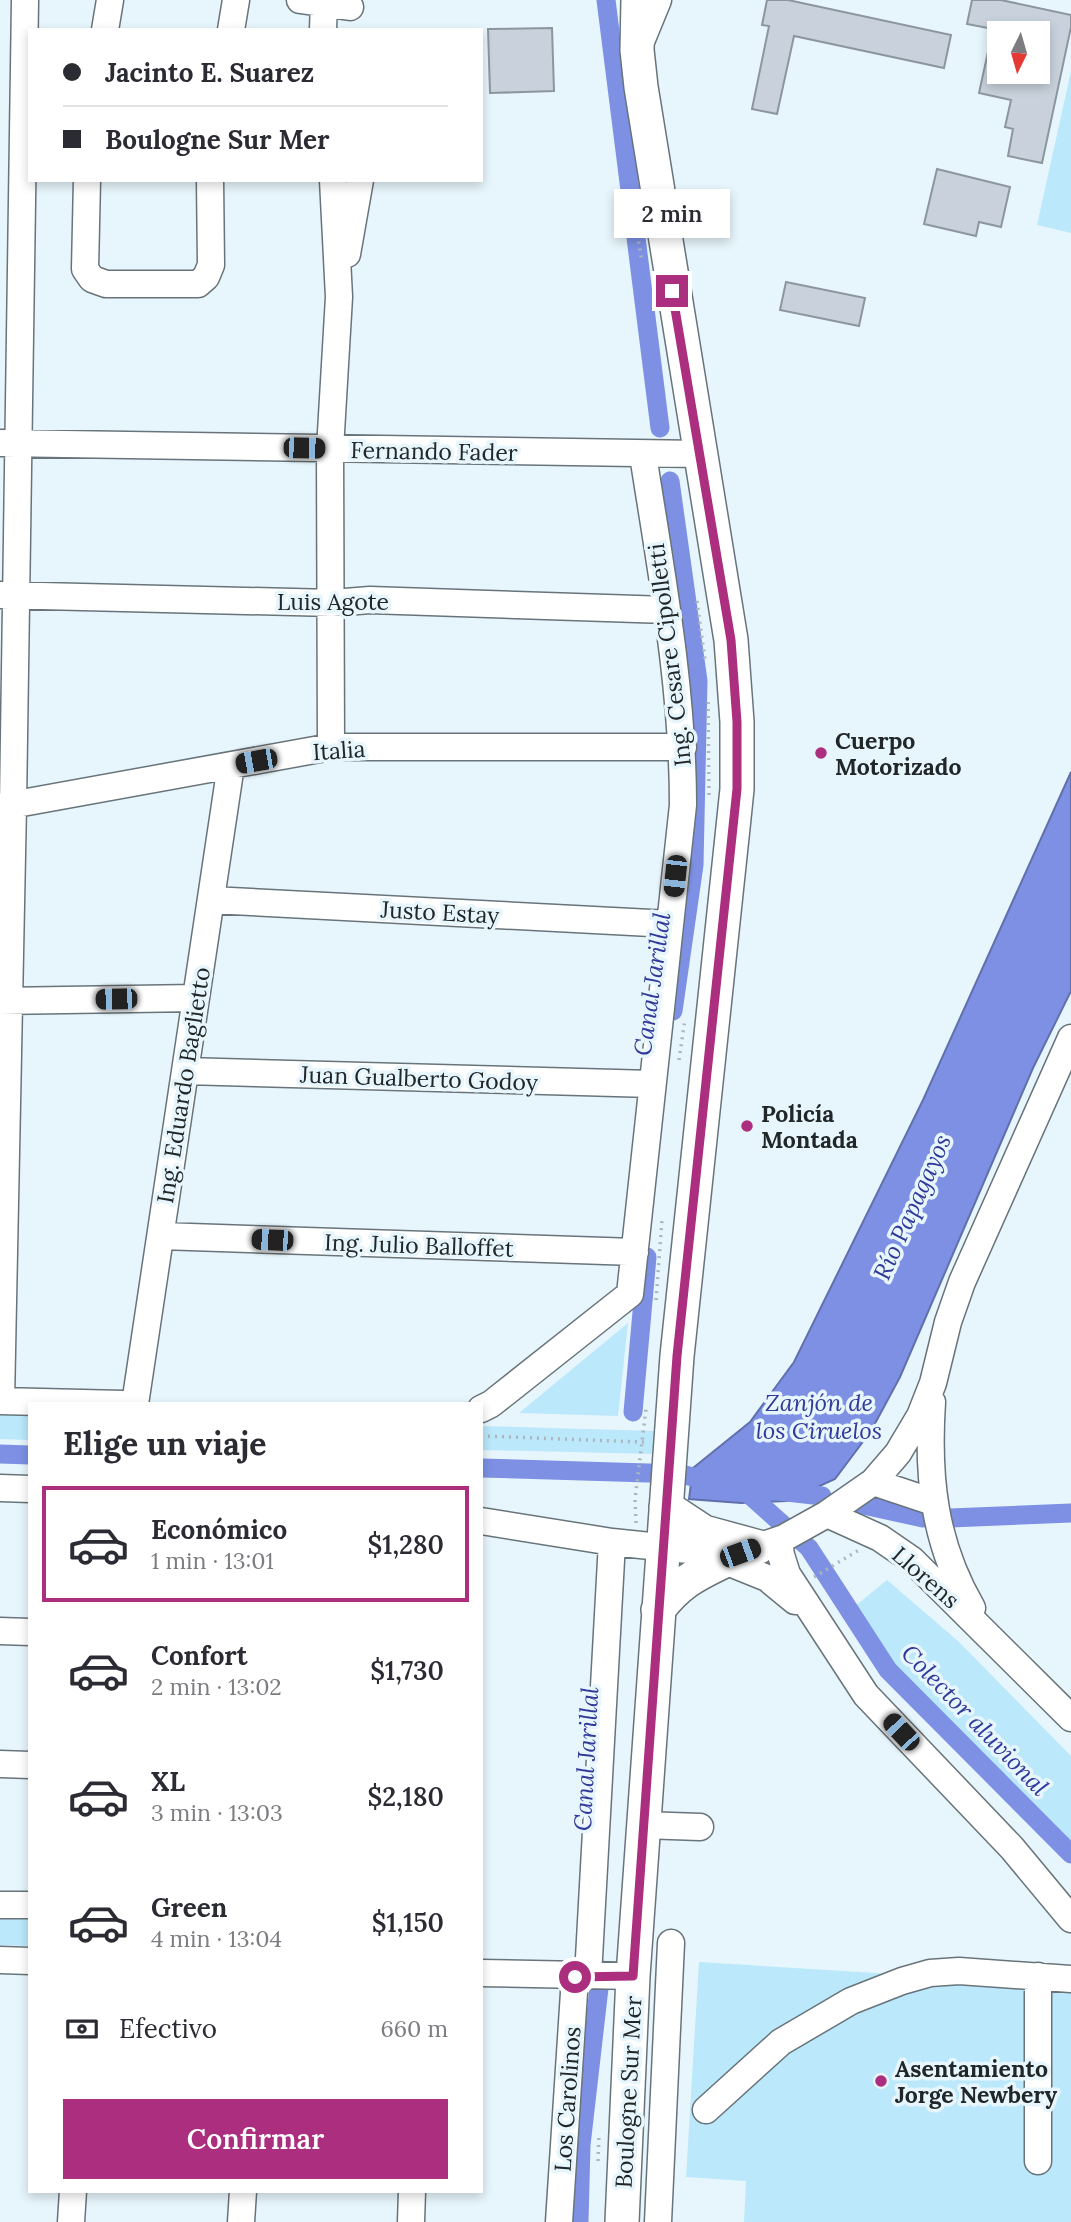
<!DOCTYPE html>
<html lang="es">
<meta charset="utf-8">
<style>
body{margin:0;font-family:Lora,serif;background:#f7f7f7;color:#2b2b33;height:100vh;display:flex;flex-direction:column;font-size:26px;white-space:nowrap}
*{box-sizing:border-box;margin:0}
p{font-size:23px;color:#7c7c81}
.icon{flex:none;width:38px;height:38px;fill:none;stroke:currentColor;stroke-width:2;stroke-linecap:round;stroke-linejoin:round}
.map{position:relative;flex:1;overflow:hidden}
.panel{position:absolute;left:28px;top:1402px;width:455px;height:791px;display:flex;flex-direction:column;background:#fff;border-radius:0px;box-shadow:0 4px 10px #0003}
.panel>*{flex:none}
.hud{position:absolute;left:28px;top:28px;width:455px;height:154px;border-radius:0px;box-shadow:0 4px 10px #0003;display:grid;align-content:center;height:154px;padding:0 35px;background:#fff}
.needle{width:46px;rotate:185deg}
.controls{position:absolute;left:987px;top:21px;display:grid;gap:14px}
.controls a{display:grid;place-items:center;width:63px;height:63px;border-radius:0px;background:#fff;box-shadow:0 4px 10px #0003;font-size:35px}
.end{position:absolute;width:32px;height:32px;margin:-16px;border:9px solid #ac2f7f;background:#fff;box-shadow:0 0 0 4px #fff}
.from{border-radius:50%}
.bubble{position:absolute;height:49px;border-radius:0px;background:#fff;box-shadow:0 4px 10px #0003;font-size:23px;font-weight:600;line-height:49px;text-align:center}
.car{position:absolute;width:21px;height:42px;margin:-21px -10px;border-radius:9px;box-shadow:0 0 5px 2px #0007;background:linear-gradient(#222 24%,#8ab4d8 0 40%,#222 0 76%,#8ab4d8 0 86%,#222 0)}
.hud b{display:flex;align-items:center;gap:24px;height:66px;font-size:26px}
.hud b+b{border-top:2px solid #e1e1e2}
.hud i{width:18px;height:18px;background:#2b2b33}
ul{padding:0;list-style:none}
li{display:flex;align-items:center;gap:21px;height:116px;margin:0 14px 10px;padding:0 21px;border:4px solid transparent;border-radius:0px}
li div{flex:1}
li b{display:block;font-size:26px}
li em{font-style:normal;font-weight:600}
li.current{border-color:#ac2f7f}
li>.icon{width:63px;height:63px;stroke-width:1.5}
h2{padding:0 35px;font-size:32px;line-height:84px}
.pay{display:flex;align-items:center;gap:18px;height:77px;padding:0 35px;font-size:26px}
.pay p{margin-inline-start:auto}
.action{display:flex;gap:14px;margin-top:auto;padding:14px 35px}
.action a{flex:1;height:80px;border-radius:0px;background:#ac2f7f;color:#fff;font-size:28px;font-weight:600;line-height:80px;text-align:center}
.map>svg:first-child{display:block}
</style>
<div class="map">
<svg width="1071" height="2222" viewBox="0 0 1071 2222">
<rect width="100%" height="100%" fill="#e7f6fc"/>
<!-- green -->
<path fill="#bbe8fb" d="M1071,71V233L1037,225Z
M628,1323L618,1416L519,1413Z
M0,1411L30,1412V1440L0,1439Z
M481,1426L657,1431L654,1454L481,1450Z
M887,1580L958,1641L1071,1756V1855L877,1668L843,1616Z
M0,1911L30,1912V1946L0,1945Z
M699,1962L1071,1985V2222H744L746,2181L686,2177Z"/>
<!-- water -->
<path fill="#7d90e4" stroke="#6170ac" stroke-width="2" d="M1071,772V991L1033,1068L900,1377L871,1431L835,1479L787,1501L741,1503L689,1499L693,1468L750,1422L794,1362L923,1100Z"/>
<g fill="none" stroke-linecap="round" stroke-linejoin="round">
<!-- canal -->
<path stroke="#7d90e4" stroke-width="19" d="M606,0L660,428
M670,481L698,681L694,865L673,1011
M633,1412L647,1257
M0,1454L30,1455
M481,1468L681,1474L717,1483
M743,1489L809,1548L888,1670L1071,1854
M778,1491L822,1496
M859,1504L923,1518
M950,1518L1071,1513
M579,2222L581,2145L599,1988"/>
</g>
<!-- building -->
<path fill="#c9d2dc" stroke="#8d969f" stroke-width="2" fill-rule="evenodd" d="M767,0H788L951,35L944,68L794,36L777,114L752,109L769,26L762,25Z
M972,0H1001L1071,15V27L1042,163L1008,156L1013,129L1005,127L1011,100L979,93L993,29L967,24ZM999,33H1038V72H999Z
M552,28L554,91L490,93L488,29Z
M937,169L1010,187L1001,227L979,222L976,236L924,224Z
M786,282L865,298L859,326L780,310Z"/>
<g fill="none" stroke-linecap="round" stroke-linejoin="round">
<defs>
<path id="minor" d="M300,0L350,7
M105,30L110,0
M231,30L236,0
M323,30L324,0
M642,39L658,0
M87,180L85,269L92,279L106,284H198L206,277L211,265L210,180
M347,254L360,180
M0,443L700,454
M0,595L332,603L370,600L667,610
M331,747L330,449L339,297L333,180
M0,807L331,747H683
M211,900L670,924
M0,1001L196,998
M185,1071L652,1084
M161,1236L635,1252
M0,1401L123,1404
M1,1401L13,805L25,0
M932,1402C927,1477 934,1543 972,1608
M135,1404L231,765
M481,1409L491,1404L630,1294L683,805C683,687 661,571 643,455
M873,1482L933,1502
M0,1488L30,1489
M827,1514L880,1538L912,1560L1071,1718
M481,1521L612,1542L717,1553H740L784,1538L827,1514L873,1482L898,1453L920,1416L933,1383L948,1322L962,1282L1071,1038
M779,1540L781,1555L787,1574L866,1695L1012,1848L1071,1919
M725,1561L767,1578L795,1601
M0,1631L30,1632
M0,1764L30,1765
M643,1825L700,1827
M0,1905H30
M0,1960L30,1961
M481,1973L633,1976
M588,1976L612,1542
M1038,1976V2161
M706,2110L781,2042L851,2001L902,1981L930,1973L959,1971L1071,1979
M71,2222L73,2191
M241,2222L243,2191
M411,2222L412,2191
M559,2222L575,1977
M658,2222L671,1943"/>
<path id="major" d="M666,1507L704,1532L759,1547
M658,1610C684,1576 704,1572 740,1553
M622,2222L633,1976L677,1356L734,818L737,789V722L731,640L641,87L637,50L638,0"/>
</defs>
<!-- minor casing -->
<use href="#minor" stroke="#68747a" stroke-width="29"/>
<!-- major casing -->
<use href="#major" stroke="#68747a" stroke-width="36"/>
<!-- path -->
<path stroke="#abb7bc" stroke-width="3.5" stroke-dasharray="2 5" stroke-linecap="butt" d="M634,214L642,262
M697,601L705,660
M708,702L709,799
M679,1060L685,1019
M656,1300L662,1220
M481,1436L644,1442
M636,1523L635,1499L646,1409
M814,1577L859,1550
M598,2161L599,2134"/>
<!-- minor -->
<use href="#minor" stroke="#fff" stroke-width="26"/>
<!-- major -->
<use href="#major" stroke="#fff" stroke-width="33"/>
</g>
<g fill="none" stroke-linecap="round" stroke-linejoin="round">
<!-- route -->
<path stroke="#ac2f7f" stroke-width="9" d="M575,1977L633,1976L677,1356L737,789V722L731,640L672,291"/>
</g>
<!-- markers -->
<g fill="#ac2f7f" stroke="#e7f6fc" stroke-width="2.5">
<circle cx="821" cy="753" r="7"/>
<circle cx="747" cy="1126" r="7"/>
<circle cx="881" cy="2081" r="7"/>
</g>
<g text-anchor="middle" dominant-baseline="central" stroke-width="7" stroke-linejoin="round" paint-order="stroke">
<!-- street labels -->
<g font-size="23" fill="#212628" stroke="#e7f6fc">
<text transform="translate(434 451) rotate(1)">Fernando Fader</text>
<text x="333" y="601">Luis Agote</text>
<text transform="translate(669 655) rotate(-97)">Ing. Cesare Cipolletti</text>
<text transform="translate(339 750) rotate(-4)">Italia</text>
<text transform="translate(440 912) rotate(3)">Justo Estay</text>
<text transform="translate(419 1078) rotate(2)">Juan Gualberto Godoy</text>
<text transform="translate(183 1085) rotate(-81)">Ing. Eduardo Baglietto</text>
<text transform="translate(419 1245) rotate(2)">Ing. Julio Balloffet</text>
<text transform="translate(926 1577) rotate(41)">Llorens</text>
<text transform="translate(628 2092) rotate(-87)">Boulogne Sur Mer</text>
<text transform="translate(567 2099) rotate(-86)">Los Carolinos</text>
</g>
<!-- poi labels -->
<g font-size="23" font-weight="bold" fill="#212628" stroke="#e7f6fc" text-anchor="start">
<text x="835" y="740">Cuerpo<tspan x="835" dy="26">Motorizado</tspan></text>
<text x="761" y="1113">Policía<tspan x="761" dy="26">Montada</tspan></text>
<text x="895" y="2068">Asentamiento<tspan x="895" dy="26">Jorge Newbery</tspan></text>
</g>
<!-- water labels -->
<g font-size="24" font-style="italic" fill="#31399a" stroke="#e7f6fc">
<text transform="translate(652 984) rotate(-82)">Canal Jarillal</text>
<text transform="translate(912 1207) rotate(-66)">Río Papagayos</text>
<text x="819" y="1402">Zanjón de<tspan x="819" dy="28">los Ciruelos</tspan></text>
<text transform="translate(975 1720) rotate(46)">Colector aluvional</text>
<text transform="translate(586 1759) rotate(-87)">Canal Jarillal</text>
</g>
</g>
</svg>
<div class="controls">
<a><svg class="needle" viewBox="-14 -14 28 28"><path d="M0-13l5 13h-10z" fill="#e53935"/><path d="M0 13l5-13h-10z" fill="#7c7c81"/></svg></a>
</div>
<i class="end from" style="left:575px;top:1977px"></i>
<i class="end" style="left:672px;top:291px"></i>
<div class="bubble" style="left:614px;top:189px;width:116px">2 min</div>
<i class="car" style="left:304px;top:448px;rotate:91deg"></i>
<i class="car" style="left:256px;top:761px;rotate:260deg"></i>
<i class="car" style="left:675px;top:876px;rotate:186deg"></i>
<i class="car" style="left:116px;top:999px;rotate:269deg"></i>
<i class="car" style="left:272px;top:1240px;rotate:272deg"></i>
<i class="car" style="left:740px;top:1553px;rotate:70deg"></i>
<i class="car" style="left:901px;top:1732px;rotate:317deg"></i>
<div class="hud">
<b><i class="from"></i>Jacinto E. Suarez</b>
<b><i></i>Boulogne Sur Mer</b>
</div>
<section class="panel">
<h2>Elige un viaje</h2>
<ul>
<li class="current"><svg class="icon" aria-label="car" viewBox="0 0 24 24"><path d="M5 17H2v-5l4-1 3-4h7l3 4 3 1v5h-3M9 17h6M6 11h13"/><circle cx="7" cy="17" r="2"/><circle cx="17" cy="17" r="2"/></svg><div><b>Económico</b><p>1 min · 13:01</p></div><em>$1,280</em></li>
<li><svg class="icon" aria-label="car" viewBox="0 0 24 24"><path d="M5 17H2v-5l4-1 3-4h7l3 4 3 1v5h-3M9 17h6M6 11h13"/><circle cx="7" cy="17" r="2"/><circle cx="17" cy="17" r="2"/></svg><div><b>Confort</b><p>2 min · 13:02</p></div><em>$1,730</em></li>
<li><svg class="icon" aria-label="car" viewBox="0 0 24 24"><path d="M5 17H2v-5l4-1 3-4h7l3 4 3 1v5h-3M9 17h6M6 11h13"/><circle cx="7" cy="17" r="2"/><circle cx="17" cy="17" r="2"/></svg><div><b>XL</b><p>3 min · 13:03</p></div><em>$2,180</em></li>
<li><svg class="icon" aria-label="car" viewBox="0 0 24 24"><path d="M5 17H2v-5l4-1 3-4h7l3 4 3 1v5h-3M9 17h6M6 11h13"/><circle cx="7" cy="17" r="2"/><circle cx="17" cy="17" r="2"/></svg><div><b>Green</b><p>4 min · 13:04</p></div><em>$1,150</em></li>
</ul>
<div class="pay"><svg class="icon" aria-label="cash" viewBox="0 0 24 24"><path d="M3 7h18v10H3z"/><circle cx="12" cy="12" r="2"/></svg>Efectivo<p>660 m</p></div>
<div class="action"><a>Confirmar</a></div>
</section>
</div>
